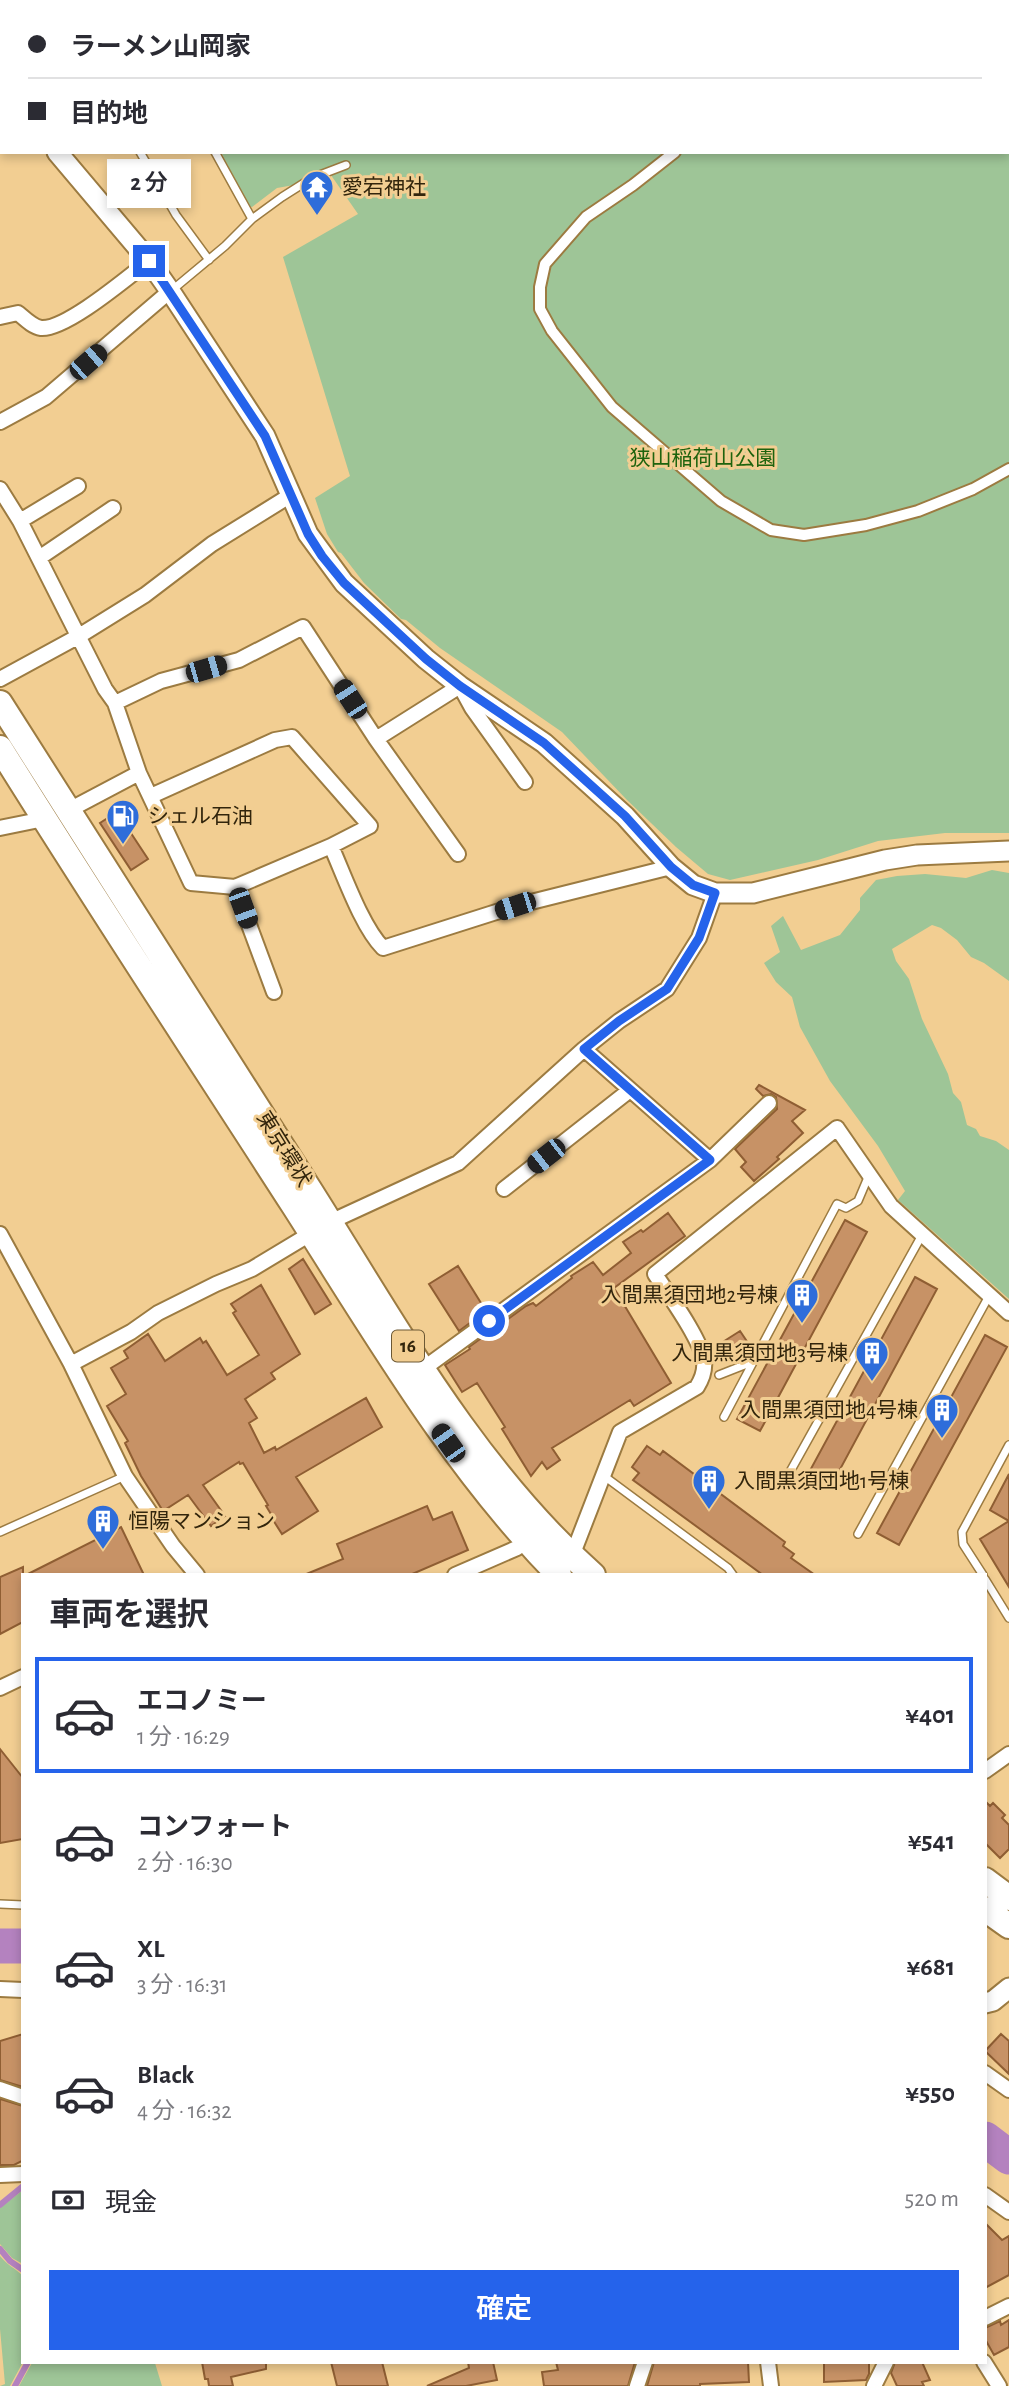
<!DOCTYPE html>
<html lang="ja">
<meta charset="utf-8">
<style>
body{margin:0;font-family:"Alegreya Sans","Noto Sans JP",sans-serif;background:#f2f2f3;color:#2b2b33;height:100vh;display:flex;flex-direction:column;font-size:26px;white-space:nowrap}
*{box-sizing:border-box;margin:0}
p{font-size:23px;color:#7c7c81}
.icon{flex:none;width:38px;height:38px;fill:none;stroke:currentColor;stroke-width:2;stroke-linecap:round;stroke-linejoin:round}
.map{position:relative;flex:1;overflow:hidden}
.drawer{position:absolute;left:21px;top:1573px;width:966px;height:791px;display:flex;flex-direction:column;background:#fff;border-radius:0px;box-shadow:0 4px 10px #0003}
.drawer>*{flex:none}
.top-card{position:absolute;left:0px;top:0px;width:1010px;height:154px;box-shadow:0 4px 10px #0003;display:grid;align-content:center;height:154px;padding:0 28px;background:#fff}
.end{position:absolute;width:32px;height:32px;margin:-16px;border:9px solid #2563eb;background:#fff;box-shadow:0 0 0 4px #fff}
.from{border-radius:50%}
.bubble{position:absolute;height:49px;border-radius:0px;background:#fff;box-shadow:0 4px 10px #0003;font-size:23px;font-weight:600;line-height:49px;text-align:center}
.car{position:absolute;width:21px;height:42px;margin:-21px -10px;border-radius:9px;box-shadow:0 0 5px 2px #0007;background:linear-gradient(#222 24%,#8ab4d8 0 40%,#222 0 76%,#8ab4d8 0 86%,#222 0)}
.top-card b{display:flex;align-items:center;gap:24px;height:66px;font-size:26px}
.top-card b+b{border-top:2px solid #e1e1e2}
.top-card i{width:18px;height:18px;background:#2b2b33}
ul{padding:0;list-style:none}
li{display:flex;align-items:center;gap:21px;height:116px;margin:0 14px 10px;padding:0 14px;border:4px solid transparent;border-radius:0px}
li div{flex:1}
li b{display:block;font-size:26px}
li em{font-style:normal;font-weight:600}
li.active{border-color:#2563eb}
li>.icon{width:63px;height:63px;stroke-width:1.5}
h2{padding:0 28px;font-size:32px;line-height:84px}
.pay{display:flex;align-items:center;gap:18px;height:77px;padding:0 28px;font-size:26px}
.pay p{margin-inline-start:auto}
.button{display:flex;gap:14px;margin-top:auto;padding:14px 28px}
.button a{flex:1;height:80px;border-radius:0px;background:#2563eb;color:#fff;font-size:28px;font-weight:600;line-height:80px;text-align:center}
.map>svg:first-child{display:block}
</style>
<div class="map">
<svg width="1009" height="2386" viewBox="0 0 1009 2386">
<rect width="100%" height="100%" fill="#f2ce92"/>
<!-- green -->
<path fill="#9ec597" d="M120,0H1009V833H945L878,841L818,860L730,880L708,874L676,847L627,800L562,732L440,648L406,620L401,619L364,583L341,553L338,552L327,534L315,498L350,476L283,257L358,214L326,168L294,185L277,188L252,207L248,206L221,152H1008V2Z
M992,870L1009,873V981L984,963L971,957L957,940L941,928L932,925L892,949L896,961L909,979L922,1019L948,1074L953,1093L961,1102L967,1125L976,1129L980,1136L996,1141L1009,1150V1299L898,1200L905,1191L878,1146L830,1081L800,1027L792,997L776,982L764,963L780,952L771,926L783,916L801,950L840,935L860,910V898L876,880L897,876L925,874L966,878Z
M23,2190V2264L12,2258L0,2244V2208Z
M0,2256C7,2265 15,2268 23,2276V2362L10,2386H0L5,2384L0,2329Z
M32,2363H155L162,2386H19Z"/>
<g fill="none" stroke-linecap="round" stroke-linejoin="round">
<!-- stream -->
<path stroke="#b482bf" stroke-width="6" d="M0,2205L23,2186
M0,2249L10,2261L23,2270
M15,2386L28,2362"/>
<!-- river -->
<path stroke="#b482bf" stroke-width="35" d="M0,1946H23
M985,2139L1009,2157"/>
</g>
<!-- building -->
<path fill="#c79266" stroke="#8f5e33" stroke-width="2" d="M117,812L148,859L131,870L100,823Z
M759,1085L805,1110L792,1121L803,1133L777,1157L779,1159L754,1181L741,1167L746,1162L735,1149L777,1109L776,1097L771,1094L763,1096L756,1089Z
M668,1213L685,1236L614,1288L671,1383L634,1406L630,1400L552,1448L560,1460L547,1469L542,1462L531,1476L502,1429L505,1427L477,1383L462,1392L445,1365L470,1349L469,1347L526,1306L533,1303L536,1306L572,1278L571,1276L593,1262L603,1275L631,1253L623,1242L641,1230L643,1232Z
M845,1220L867,1232L760,1431L737,1419Z
M303,1259L331,1304L315,1314L289,1269Z
M458,1266L486,1311L459,1331L429,1284Z
M915,1277L937,1289L830,1488L807,1476Z
M261,1285L300,1354L271,1373L275,1379L245,1399L257,1418L249,1423L264,1453L275,1447L276,1450L366,1398L382,1427L296,1477L318,1511L282,1534L273,1520L274,1519L266,1506L268,1505L243,1463L240,1464L239,1462L203,1485L225,1516L211,1526L188,1495L163,1511L141,1476L125,1443L128,1441L107,1406L126,1394L111,1368L128,1358L124,1351L148,1334L165,1361L200,1338L203,1343L206,1341L227,1375L259,1355L233,1313L236,1311L231,1304Z
M740,1331L750,1346L727,1360L718,1345Z
M985,1335L1007,1347L899,1545L877,1533Z
M647,1446L660,1455L663,1451L785,1542L783,1546L794,1554L791,1558L815,1575H763L633,1480L639,1473L632,1467Z
M1009,1474V1521L990,1510Z
M427,1506L433,1520L452,1512L468,1550L410,1575H304L343,1559L337,1544Z
M1009,1521V1587L980,1539Z
M121,1527L144,1575H26Z
M23,1567V1622L0,1634V1577Z
M0,1749L23,1778V1839L0,1843Z
M985,1801L990,1806L993,1803L1005,1815L1002,1818L1009,1825V1849L1000,1858L985,1843Z
M23,2034V2087L0,2080V2041Z
M1001,2034L1009,2041V2074L985,2051Z
M0,2099L23,2106L22,2161L14,2165H0Z
M985,2223L1002,2240L1009,2236V2275L985,2288Z
M1009,2320V2347L994,2355L985,2339V2328L1000,2321L1001,2325Z
M202,2362H266V2369L231,2377L233,2386H209L208,2379H205Z
M331,2362H382L388,2386H337Z
M468,2362H493L497,2380L466,2386H427L469,2368Z
M556,2362H635L628,2386H544L542,2372L558,2370Z
M654,2362H748L749,2382L700,2384V2386H647Z
M824,2362H869V2374L866,2380L824,2382Z
M895,2362H922L930,2380L922,2382L924,2386H897L891,2373Z"/>
<g fill="none" stroke-linecap="round" stroke-linejoin="round">
<defs>
<path id="service" d="M114,0L116,2
M140,152L176,215L209,260
M215,152L252,219
M171,291L225,246L252,219L282,197L312,178L346,165
M719,1375L752,1362
M724,1417L837,1204L846,1208L858,1201L869,1175
M604,1476L728,1568L733,1575
M786,1479L922,1235
M0,1532L125,1476
M858,1534L989,1296
M983,1575L963,1544L962,1532L1009,1445
M985,1579L1009,1618
M0,1904L23,1905"/>
<path id="pedestrian" d="M679,0L682,2
M712,2L713,0
M675,152L633,185L586,217L545,264L540,287V309L552,331L612,407L721,501L771,530L804,535L866,525L918,511L973,489L1009,469"/>
<path id="minor" d="M0,317L18,313C25,319 33,327 41,328C66,330 128,277 149,261
M0,422L46,397L170,291
M0,489L20,521L105,689L115,703L139,773L191,883L235,887L274,992
M20,521L78,486
M39,558L113,508
M0,679L79,636L145,595L212,544L291,495
M115,703L161,681L239,660L303,627L376,739L458,854
M376,739L460,686L472,708L525,782
M151,796L275,740L292,737L370,826L331,846L235,887
M69,810L139,773
M0,828L44,819
M331,846C344,875 362,927 383,948L515,906L671,867
M710,1160L769,1103
M504,1189L630,1090
M0,1234L71,1364L125,1476L173,1546L197,1575
M71,1364L131,1332L158,1313L216,1284L252,1269L330,1222L458,1163L584,1049L619,1021L667,989L699,938L715,893
M423,1369L710,1160L584,1049
M572,1556L620,1432L697,1387C702,1379 705,1369 704,1361C701,1339 668,1294 655,1274L837,1128L891,1206L1009,1313
M455,1575L517,1548L526,1541
M0,1688L23,1677
M985,1771L1009,1754
M0,1989L23,1990
M985,2073L1009,2090
M0,2089L23,2097
M0,2175L23,2174
M985,2195L1009,2212
M985,2318L1009,2306
M768,2362L771,2386
M984,2362L999,2386
M637,2386L645,2362
M874,2386L886,2362"/>
<path id="tertiary" d="M0,84L2,86
M57,152L149,261L170,291L265,436L308,534L344,583L426,659L460,686L544,743L625,816L671,867L693,885L715,893H753L885,860L917,855L1009,851
M985,2003L993,2001L1009,1988"/>
<path id="trunk" d="M0,703C104,866 208,1029 311,1192C395,1325 474,1469 593,1575
M0,748C96,902 196,1054 294,1206C376,1334 452,1466 559,1575
M985,1880L1009,1898
M985,1909L1009,1926"/>
</defs>
<!-- service casing -->
<use href="#service" stroke="#9c7b41" stroke-width="10"/>
<!-- pedestrian casing -->
<use href="#pedestrian" stroke="#9c7b41" stroke-width="14"/>
<!-- minor casing -->
<use href="#minor" stroke="#9c7b41" stroke-width="18"/>
<!-- tertiary casing -->
<use href="#tertiary" stroke="#9c7b41" stroke-width="23"/>
<!-- trunk casing -->
<use href="#trunk" stroke="#9c7b41" stroke-width="28"/>
<!-- service -->
<use href="#service" stroke="#fff" stroke-width="7"/>
<!-- pedestrian -->
<use href="#pedestrian" stroke="#fff" stroke-width="10"/>
<!-- minor -->
<use href="#minor" stroke="#fff" stroke-width="14"/>
<!-- tertiary -->
<use href="#tertiary" stroke="#fff" stroke-width="19"/>
<!-- trunk -->
<use href="#trunk" stroke="#fff" stroke-width="24"/>
</g>
<g fill="none" stroke-linecap="round" stroke-linejoin="round">
<!-- route -->
<path stroke="#2563eb" stroke-width="9" d="M149,261L265,436L308,534L322,556L344,583L426,659L460,686L544,743L625,816L671,867L693,885L715,893L699,938L667,989L619,1021L584,1049L710,1160L489,1321"/>
</g>
<!-- icons -->
<defs>
<symbol id="temple-pin" viewBox="-11 -11 22 30"><path d="M0 17L-7.5 6A9.5 9.5 0 1 1 7.5 6Z" fill="#2e6dda" stroke="#f2ce92"/><path d="M0-6L5-2H3V0L6.5 2.5H4V6H1.5V3h-3V6H-4V2.5H-6.5L-3 0V-2H-5Z" fill="#fff"/></symbol>
<symbol id="fuel-pin" viewBox="-11 -11 22 30"><path d="M0 17L-7.5 6A9.5 9.5 0 1 1 7.5 6Z" fill="#2e6dda" stroke="#f2ce92"/><path d="M-5.5-6h7V0h2V4h1.3V-2.5L3-4.5l.8-.8L6-3V5H2.5V1h-1V6h-7ZM-4.2-4.7v3.2H.2V-4.7Z" fill="#fff"/></symbol>
<symbol id="building-pin" viewBox="-11 -11 22 30"><path d="M0 17L-7.5 6A9.5 9.5 0 1 1 7.5 6Z" fill="#2e6dda" stroke="#f2ce92"/><path d="M-4-6H4V6H1V3H-1V6H-4ZM-2.5-4.3h1.7v1.8h-1.7ZM.8-4.3h1.7v1.8H.8ZM-2.5-1h1.7V.8h-1.7ZM.8-1h1.7V.8H.8Z" fill="#fff"/></symbol>
</defs>
<g fill-rule="evenodd">
<use href="#temple-pin" x="298" y="168" width="38" height="52"/>
<use href="#fuel-pin" x="104" y="797" width="38" height="52"/>
<use href="#building-pin" x="783" y="1276" width="38" height="52"/>
<use href="#building-pin" x="853" y="1334" width="38" height="52"/>
<use href="#building-pin" x="923" y="1391" width="38" height="52"/>
<use href="#building-pin" x="690" y="1462" width="38" height="52"/>
<use href="#building-pin" x="84" y="1502" width="38" height="52"/>
</g>
<g text-anchor="middle" dominant-baseline="central" stroke-width="6" stroke-linejoin="round" paint-order="stroke">
<!-- shield labels -->
<rect fill="#f2ce92" stroke="#6c5834" stroke-width="2" x="392" y="1330.5" width="32" height="31" rx="5"/>
<g font-size="19" font-weight="bold" fill="#32250c">
<text x="408" y="1346">16</text>
</g>
<!-- poi labels -->
<g font-size="21" fill="#32250c" stroke="#f2ce92" text-anchor="start">
<text x="342" y="187">愛宕神社</text>
<text x="148" y="816">シェル石油</text>
<text x="778" y="1295" text-anchor="end">入間黒須団地2号棟</text>
<text x="848" y="1353" text-anchor="end">入間黒須団地3号棟</text>
<text x="918" y="1410" text-anchor="end">入間黒須団地4号棟</text>
<text x="734" y="1481">入間黒須団地1号棟</text>
<text x="128" y="1521">恒陽マンション</text>
</g>
<!-- park labels -->
<g font-size="21" fill="#1e630e" stroke="#f2ce92">
<text x="703" y="458">狭山稲荷山公園</text>
</g>
<!-- street labels -->
<g font-size="21" fill="#32250c" stroke="#f2ce92">
<text transform="translate(284 1149) rotate(58)">東京環状</text>
</g>
</g>
</svg>
<i class="end from" style="left:489px;top:1321px"></i>
<i class="end" style="left:149px;top:261px"></i>
<div class="bubble" style="left:107px;top:159px;width:84px">2 分</div>
<i class="car" style="left:88px;top:362px;rotate:49deg"></i>
<i class="car" style="left:206px;top:669px;rotate:74deg"></i>
<i class="car" style="left:350px;top:699px;rotate:327deg"></i>
<i class="car" style="left:515px;top:906px;rotate:252deg"></i>
<i class="car" style="left:243px;top:908px;rotate:160deg"></i>
<i class="car" style="left:546px;top:1156px;rotate:232deg"></i>
<i class="car" style="left:448px;top:1443px;rotate:325deg"></i>
<div class="top-card">
<b><i class="from"></i>ラーメン山岡家</b>
<b><i></i>目的地</b>
</div>
<section class="drawer">
<h2>車両を選択</h2>
<ul>
<li class="active"><svg class="icon" aria-label="car" viewBox="0 0 24 24"><path d="M5 17H2v-5l4-1 3-4h7l3 4 3 1v5h-3M9 17h6M6 11h13"/><circle cx="7" cy="17" r="2"/><circle cx="17" cy="17" r="2"/></svg><div><b>エコノミー</b><p>1 分 · 16:29</p></div><em>¥401</em></li>
<li><svg class="icon" aria-label="car" viewBox="0 0 24 24"><path d="M5 17H2v-5l4-1 3-4h7l3 4 3 1v5h-3M9 17h6M6 11h13"/><circle cx="7" cy="17" r="2"/><circle cx="17" cy="17" r="2"/></svg><div><b>コンフォート</b><p>2 分 · 16:30</p></div><em>¥541</em></li>
<li><svg class="icon" aria-label="car" viewBox="0 0 24 24"><path d="M5 17H2v-5l4-1 3-4h7l3 4 3 1v5h-3M9 17h6M6 11h13"/><circle cx="7" cy="17" r="2"/><circle cx="17" cy="17" r="2"/></svg><div><b>XL</b><p>3 分 · 16:31</p></div><em>¥681</em></li>
<li><svg class="icon" aria-label="car" viewBox="0 0 24 24"><path d="M5 17H2v-5l4-1 3-4h7l3 4 3 1v5h-3M9 17h6M6 11h13"/><circle cx="7" cy="17" r="2"/><circle cx="17" cy="17" r="2"/></svg><div><b>Black</b><p>4 分 · 16:32</p></div><em>¥550</em></li>
</ul>
<div class="pay"><svg class="icon" aria-label="cash" viewBox="0 0 24 24"><path d="M3 7h18v10H3z"/><circle cx="12" cy="12" r="2"/></svg>現金<p>520 m</p></div>
<div class="button"><a>確定</a></div>
</section>
</div>
